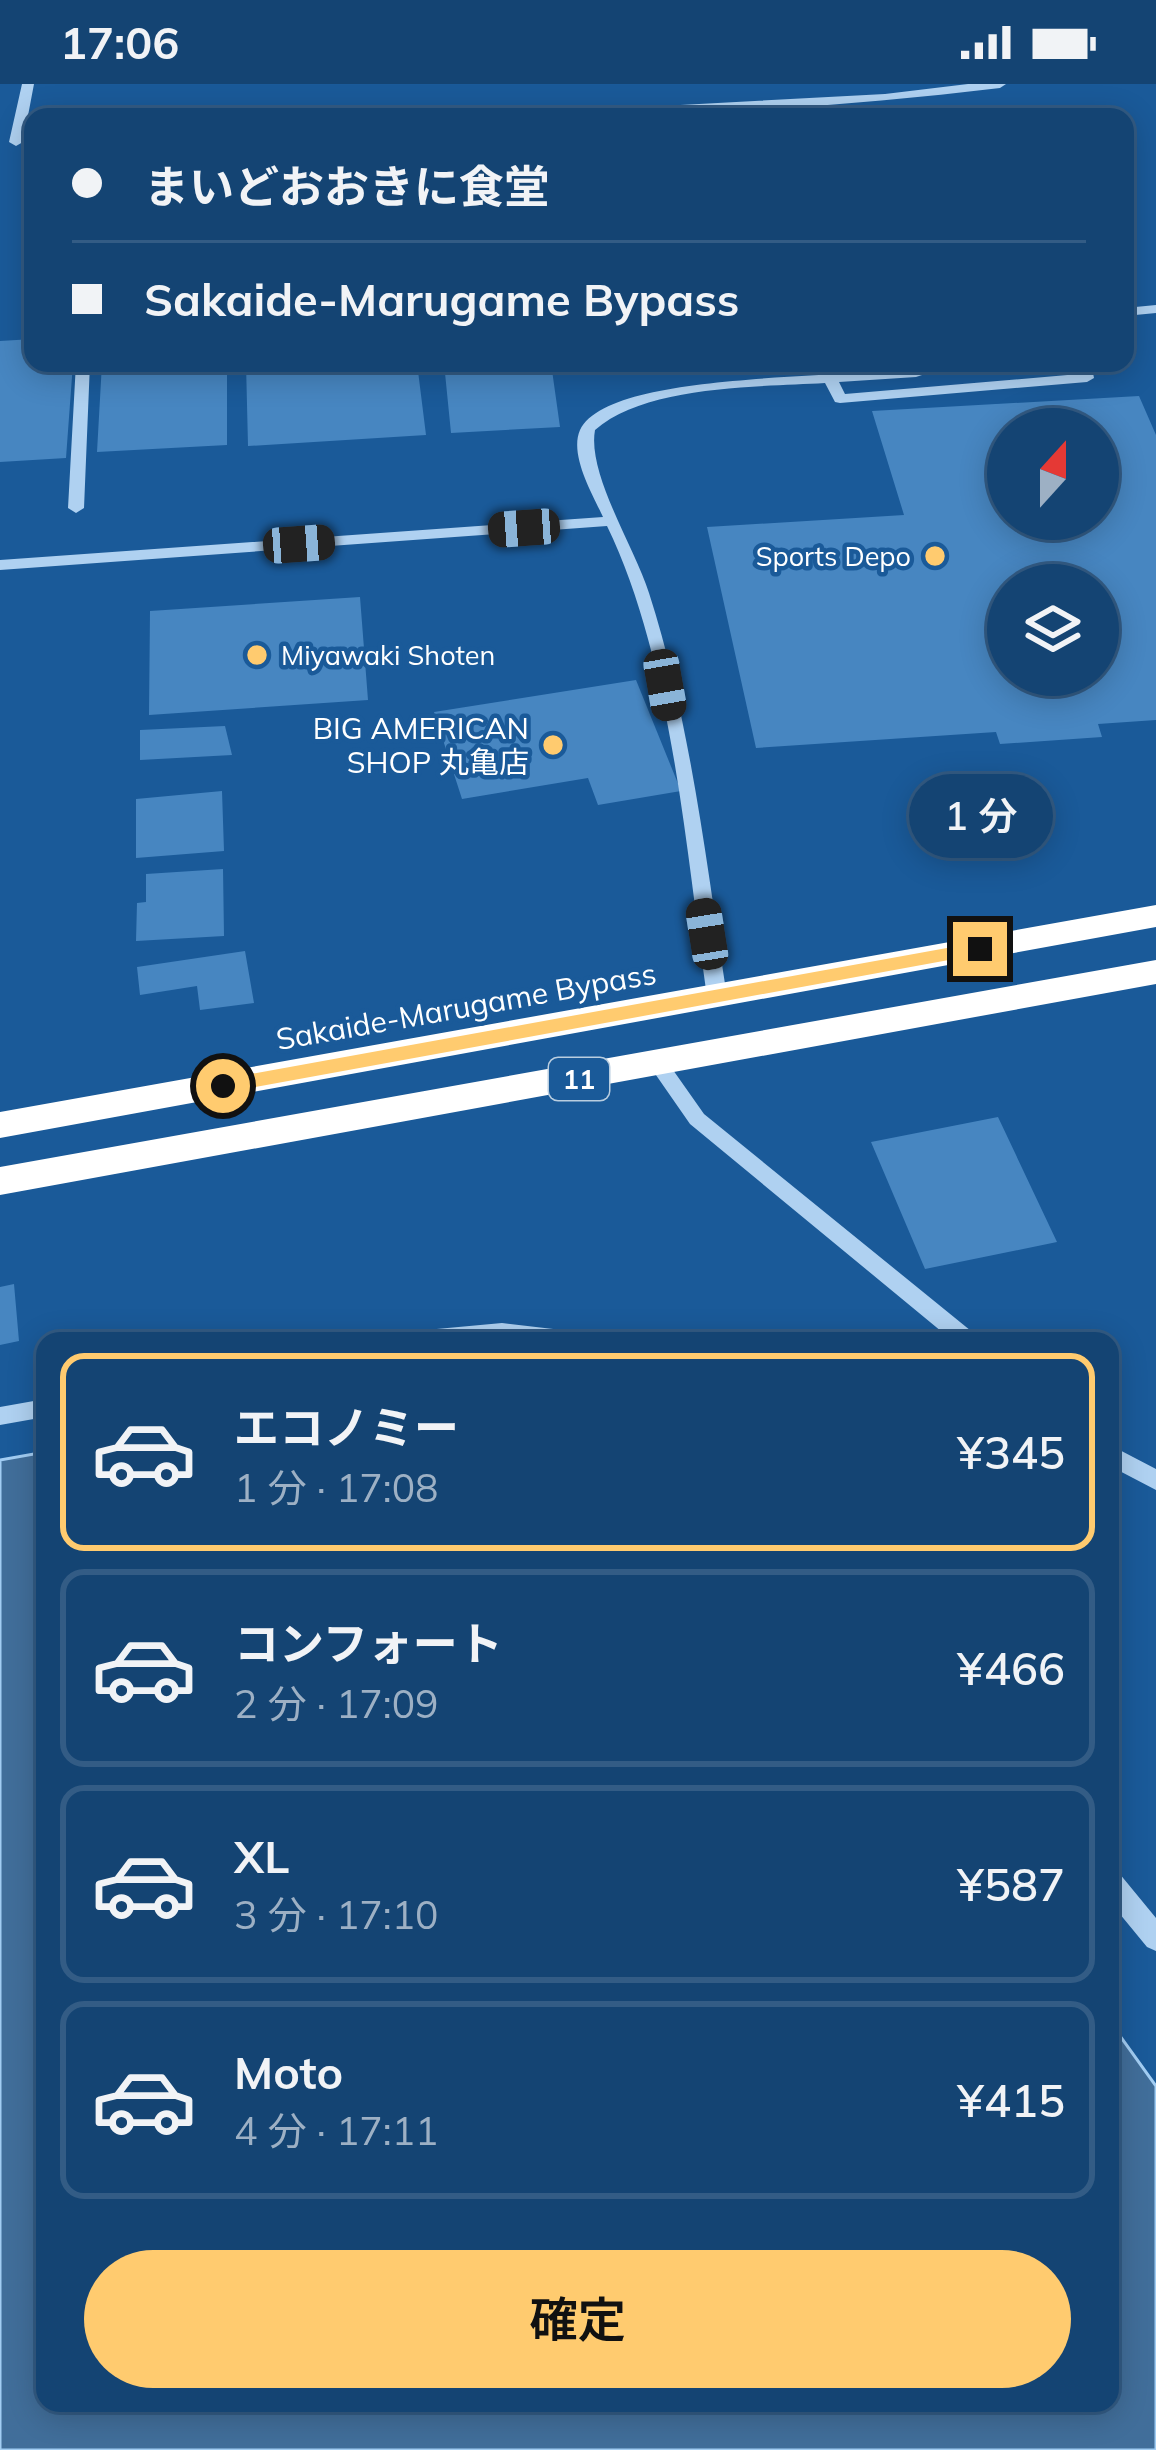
<!DOCTYPE html>
<html lang="ja">
<meta charset="utf-8">
<style>
body{margin:0;font-family:Mulish,"Noto Sans JP",sans-serif;background:#1d4b78;color:#f1f3f6;height:100vh;display:flex;flex-direction:column;font-size:45px;white-space:nowrap}
*{box-sizing:border-box;margin:0}
p{font-size:39px;color:#9db0c4}
.icon{flex:none;width:66px;height:66px;fill:none;stroke:currentColor;stroke-width:2;stroke-linecap:round;stroke-linejoin:round}
.map{position:relative;flex:1;overflow:hidden}
.panel{position:absolute;left:36px;top:1248px;width:1083px;height:1080px;display:flex;flex-direction:column;background:#144473;border-radius:24px;box-shadow:0 6px 30px #0003,0 0 0 3px #335c85}
.panel>*{flex:none}
.hud{position:absolute;left:24px;top:24px;width:1110px;height:264px;border-radius:24px;box-shadow:0 6px 30px #0003,0 0 0 3px #335c85;display:grid;align-content:center;height:264px;padding:0 48px;background:#144473}
.needle{width:78px;rotate:21deg}
.controls{position:absolute;left:987px;top:324px;display:grid;gap:24px}
.controls a{display:grid;place-items:center;width:132px;height:132px;border-radius:50%;background:#144473;box-shadow:0 6px 30px #0003,0 0 0 3px #335c85;font-size:60px}
.end{position:absolute;width:54px;height:54px;margin:-27px;border:15px solid #ffcb6f;background:#111;box-shadow:0 0 0 6px #111}
.from{border-radius:50%}
.bubble{position:absolute;height:84px;border-radius:42px;background:#144473;box-shadow:0 6px 30px #0003,0 0 0 3px #335c85;font-size:39px;font-weight:600;line-height:84px;text-align:center}
.car{position:absolute;width:36px;height:72px;margin:-36px -18px;border-radius:15px;box-shadow:0 0 9px 3px #0007;background:linear-gradient(#222 24%,#8ab4d8 0 40%,#222 0 76%,#8ab4d8 0 86%,#222 0)}
.hud b{display:flex;align-items:center;gap:42px;height:114px;font-size:45px}
.hud b+b{border-top:3px solid #335c85}
.hud i{width:30px;height:30px;background:#f1f3f6}
ul{padding:21px 0 0;list-style:none}
li{display:flex;align-items:center;gap:36px;height:198px;margin:0 24px 18px;padding:0 24px;border:6px solid #335c85;border-radius:24px}
li div{flex:1}
li b{display:block;font-size:45px}
li em{font-style:normal;font-weight:600}
li.active{border-color:#ffcb6f}
li>.icon{width:108px;height:108px;stroke-width:1.5}
.action{display:flex;gap:24px;margin-top:auto;padding:24px 48px}
.action a{flex:1;height:138px;border-radius:72px;background:#ffcb6f;color:#111;font-size:48px;font-weight:600;line-height:138px;text-align:center}
.status{display:flex;justify-content:space-between;align-items:center;height:84px;padding:0 60px;background:#144473;direction:ltr}
.status svg{height:33px;fill:currentColor}
.map>svg:first-child{display:block}
</style>
<div class="status"><b>17:06</b><svg viewBox="0 0 49 12"><path d="M0 12V9h3v3zM5 12V6h3v6zM10 12V3h3v9zM15 12V0h3v12zM26 1h20v11H26zM47 4h2v5h-2z"/></svg></div>
<div class="map">
<svg width="1156" height="2366" viewBox="0 0 1156 2366">
<rect width="100%" height="100%" fill="#1a5a99"/>
<!-- water -->
<path fill="#416e9a" stroke="#a2cdf3" stroke-width="3" d="M45,1368V2319H1110V1938L1156,2002V2366H0V1376Z"/>
<!-- building -->
<path fill="#4786c1" fill-rule="evenodd" d="M33,255V279H73L66,374L0,378V257Z
M102,279H227V361L97,368Z
M246,279H417L426,351L248,362Z
M444,279H551L560,343L451,349Z
M1139,312L1156,351V636L1098,640L1102,653L1000,660L996,648L756,664L707,443L904,431L872,327ZM1008,345H1098V435H1008ZM1008,501H1098V591H1008Z
M360,513L368,616L149,631L150,527Z
M636,596L681,707L598,721L588,694L462,715L434,628Z
M225,642L232,671L140,676V646Z
M222,707L224,767L136,774V715Z
M223,785L224,852L136,857L137,819L146,818V790Z
M245,867L254,919L200,926L197,902L140,911L137,883Z
M998,1033L1057,1158L925,1185L871,1058Z
M14,1200L19,1257L0,1261V1203Z"/>
<g fill="none" stroke-linecap="round" stroke-linejoin="round">
<!-- minor -->
<path fill="#afd1f1" fill-rule="evenodd" d="M22,0H34L23,58L16,62L9,58Z
M968,0H1006L1000,4C843,23 684,33 525,33L532,29L885,10Z
M1156,221V229L1125,232V224Z
M76,279H90L84,424L76,429L68,424Z
M935,279H958L916,293L839,298L845,310L1079,290L1077,279H1091L1094,294L1087,298L840,319L835,318L825,299C758,303 646,301 595,346C587,390 635,464 649,509C691,640 706,777 727,913L717,920L707,913C686,766 672,576 607,442L0,486V476L603,433C593,411 569,371 580,346C610,283 869,298 935,279Z
M659,974L666,976L704,1030L976,1251L979,1257H953L690,1040L649,981Z
M502,1239L579,1248L587,1251L590,1257H393L396,1251L404,1248Z
M45,1315V1333L0,1341V1323Z
M1110,1361L1156,1385V1406L1110,1382Z
M1110,1786L1119,1789L1156,1834V1867L1147,1863L1110,1818Z"/>
<!-- highway -->
<path fill="#fff" fill-rule="evenodd" d="M1156,821V843L0,1054V1028Z
M1156,876V900L0,1111V1083Z"/>
</g>
<!-- route -->
<path fill="#ffcb6f" d="M980,858L987,860V869L223,1009L214,1002L223,995Z"/>
<!-- markers -->
<g fill="#ffcb6f" stroke="#1a5a99" stroke-width="4.5">
<circle cx="935" cy="472" r="12"/>
<circle cx="257" cy="571" r="12"/>
<circle cx="553" cy="661" r="12"/>
</g>
<g text-anchor="middle" dominant-baseline="central" stroke-width="9" stroke-linejoin="round" paint-order="stroke">
<!-- far-poi labels -->
<g font-size="27" fill="#fff" stroke="#1a5a99" text-anchor="end">
<text x="911" y="472">Sports Depo</text>
<text x="281" y="571" text-anchor="start">Miyawaki Shoten</text>
</g>
<!-- shield labels -->
<rect fill="#1a5a99" stroke="#bacee0" stroke-width="3" x="549" y="974" width="60" height="42" rx="9"/>
<g font-size="27" font-weight="bold" fill="#fff">
<text x="579" y="995">11</text>
</g>
<!-- poi labels -->
<g font-size="30" fill="#fff" stroke="#1a5a99" text-anchor="end">
<text x="529" y="644">BIG AMERICAN<tspan x="529" dy="34">SHOP 丸亀店</tspan></text>
</g>
<!-- street labels -->
<g font-size="30" fill="#fff" stroke="#1a5a99">
<text transform="translate(466 922) rotate(-10)">Sakaide-Marugame Bypass</text>
</g>
</g>
</svg>
<div class="controls">
<a><svg class="needle" viewBox="-14 -14 28 28"><path d="M0-13l5 13h-10z" fill="#e53935"/><path d="M0 13l5-13h-10z" fill="#9db0c4"/></svg></a>
<a><svg class="icon" aria-label="layers" viewBox="0 0 24 24"><path d="M12 4l9 5-9 5-9-5zM3 14l9 5 9-5"/></svg></a>
</div>
<i class="end from" style="left:223px;top:1002px"></i>
<i class="end" style="left:980px;top:865px"></i>
<div class="bubble" style="left:909px;top:690px;width:144px">1 分</div>
<i class="car" style="left:524px;top:444px;rotate:266deg"></i>
<i class="car" style="left:299px;top:460px;rotate:86deg"></i>
<i class="car" style="left:665px;top:601px;rotate:170deg"></i>
<i class="car" style="left:707px;top:850px;rotate:351deg"></i>
<div class="hud">
<b><i class="from"></i>まいどおおきに食堂</b>
<b><i></i>Sakaide-Marugame Bypass</b>
</div>
<section class="panel">
<ul>
<li class="active"><svg class="icon" aria-label="car" viewBox="0 0 24 24"><path d="M5 17H2v-5l4-1 3-4h7l3 4 3 1v5h-3M9 17h6M6 11h13"/><circle cx="7" cy="17" r="2"/><circle cx="17" cy="17" r="2"/></svg><div><b>エコノミー</b><p>1 分 · 17:08</p></div><em>¥345</em></li>
<li><svg class="icon" aria-label="car" viewBox="0 0 24 24"><path d="M5 17H2v-5l4-1 3-4h7l3 4 3 1v5h-3M9 17h6M6 11h13"/><circle cx="7" cy="17" r="2"/><circle cx="17" cy="17" r="2"/></svg><div><b>コンフォート</b><p>2 分 · 17:09</p></div><em>¥466</em></li>
<li><svg class="icon" aria-label="car" viewBox="0 0 24 24"><path d="M5 17H2v-5l4-1 3-4h7l3 4 3 1v5h-3M9 17h6M6 11h13"/><circle cx="7" cy="17" r="2"/><circle cx="17" cy="17" r="2"/></svg><div><b>XL</b><p>3 分 · 17:10</p></div><em>¥587</em></li>
<li><svg class="icon" aria-label="car" viewBox="0 0 24 24"><path d="M5 17H2v-5l4-1 3-4h7l3 4 3 1v5h-3M9 17h6M6 11h13"/><circle cx="7" cy="17" r="2"/><circle cx="17" cy="17" r="2"/></svg><div><b>Moto</b><p>4 分 · 17:11</p></div><em>¥415</em></li>
</ul>
<div class="action"><a>確定</a></div>
</section>
</div>
